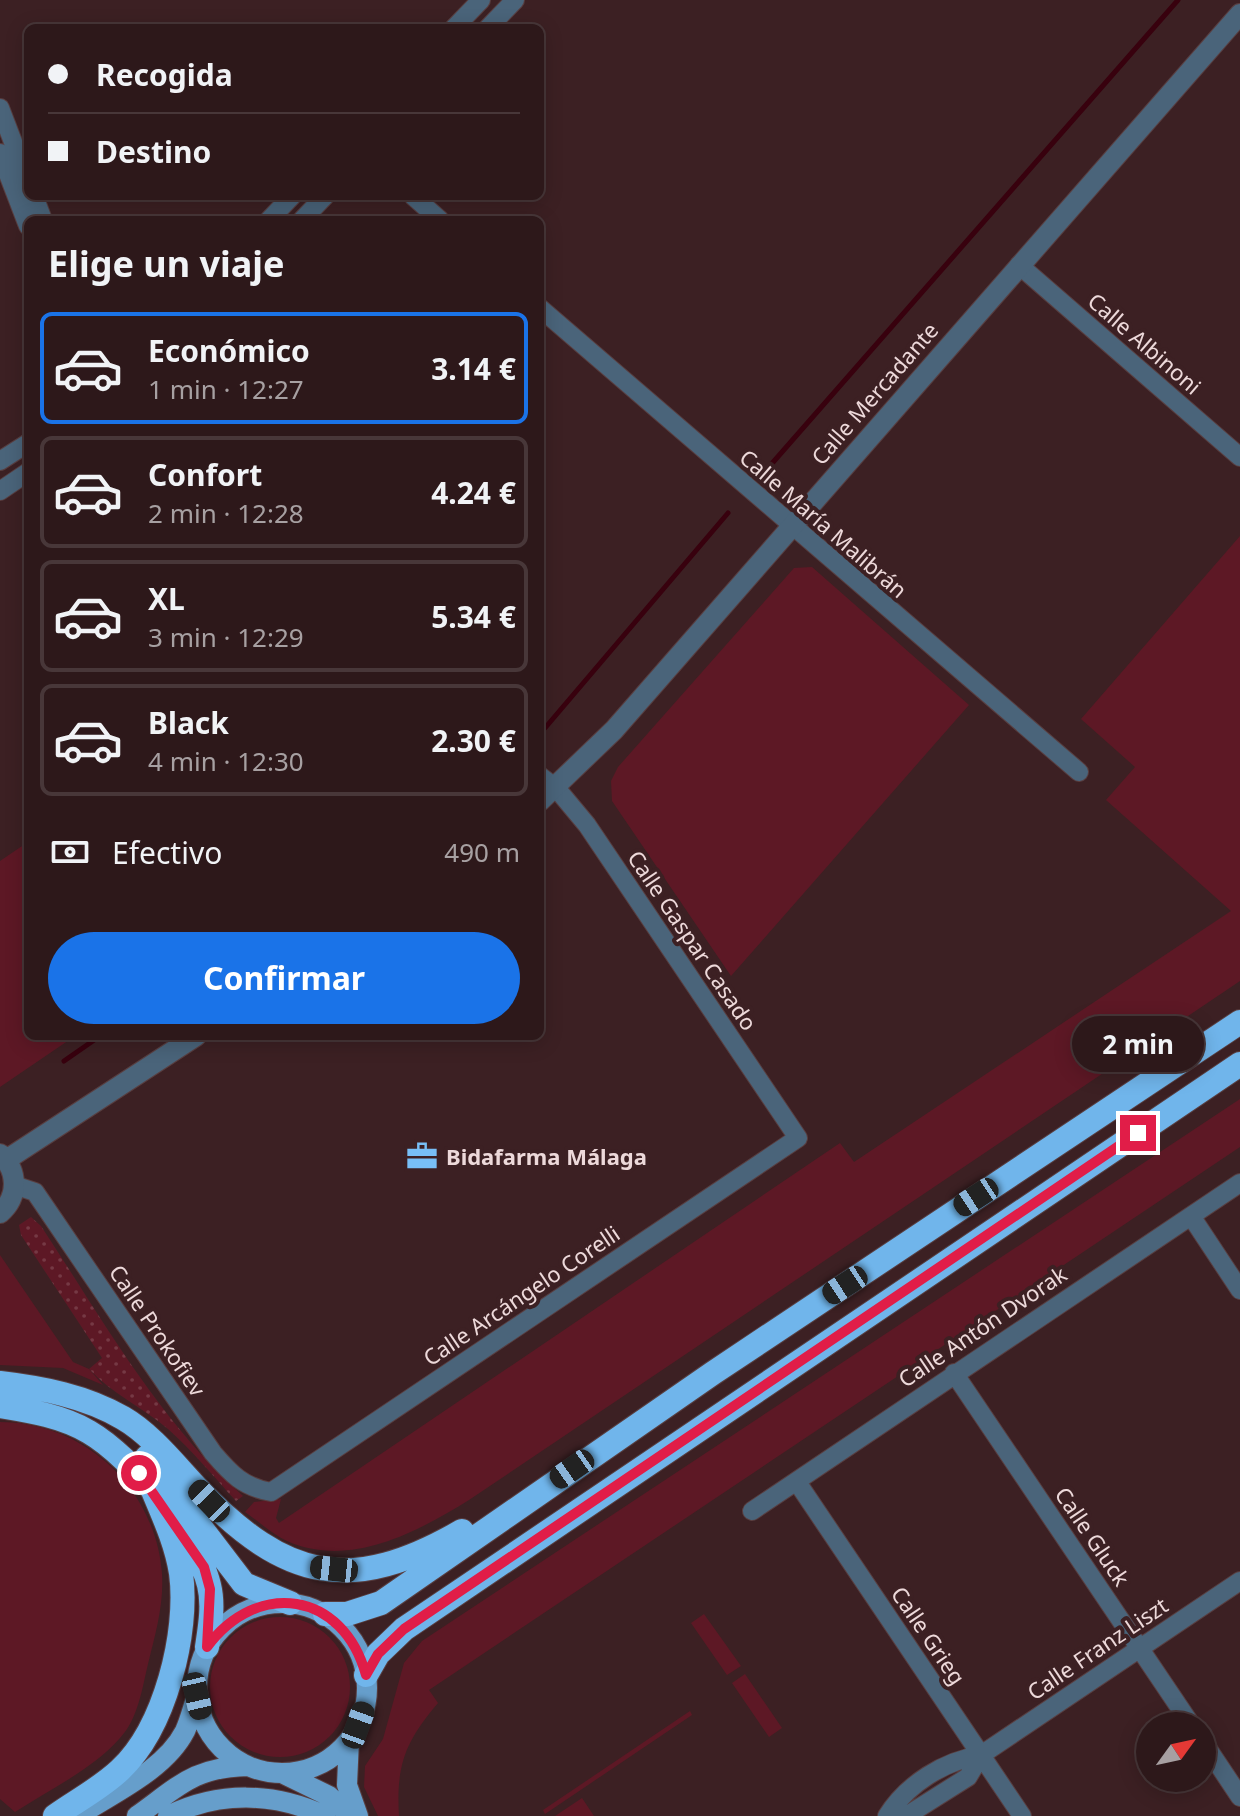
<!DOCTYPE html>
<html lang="es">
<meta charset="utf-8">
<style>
body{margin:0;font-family:"Noto Sans",sans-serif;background:#352123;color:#f1f3f6;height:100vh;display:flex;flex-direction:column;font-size:30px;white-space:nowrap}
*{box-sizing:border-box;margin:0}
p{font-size:26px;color:#a7a0a2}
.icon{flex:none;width:44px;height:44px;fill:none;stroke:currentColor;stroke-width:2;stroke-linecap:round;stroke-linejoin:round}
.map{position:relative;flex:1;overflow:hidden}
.details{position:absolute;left:24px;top:216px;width:520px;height:824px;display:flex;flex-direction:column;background:#2d181a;border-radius:12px;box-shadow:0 4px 20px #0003,0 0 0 2px #483739}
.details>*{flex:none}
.guide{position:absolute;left:24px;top:24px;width:520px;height:176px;border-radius:12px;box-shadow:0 4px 20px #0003,0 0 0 2px #483739;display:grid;align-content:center;height:176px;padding:0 24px;background:#2d181a}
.needle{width:52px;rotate:57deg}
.controls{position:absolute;left:1136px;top:1712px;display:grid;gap:16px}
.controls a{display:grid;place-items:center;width:80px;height:80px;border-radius:50%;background:#2d181a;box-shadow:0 4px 20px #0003,0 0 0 2px #483739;font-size:40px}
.end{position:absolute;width:36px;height:36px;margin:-18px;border:10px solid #e11d48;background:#fff;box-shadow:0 0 0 4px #fff}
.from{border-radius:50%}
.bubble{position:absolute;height:56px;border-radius:28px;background:#2d181a;box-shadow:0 4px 20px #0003,0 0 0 2px #483739;font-size:26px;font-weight:700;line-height:56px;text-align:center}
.car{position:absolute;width:24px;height:48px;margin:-24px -12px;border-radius:10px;box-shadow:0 0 6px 2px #0007;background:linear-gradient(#222 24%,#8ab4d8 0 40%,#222 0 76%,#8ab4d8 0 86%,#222 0)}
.guide b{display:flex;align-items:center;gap:28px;height:76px;font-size:30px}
.guide b+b{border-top:2px solid #483739}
.guide i{width:20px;height:20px;background:#f1f3f6}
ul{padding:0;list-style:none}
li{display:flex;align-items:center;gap:24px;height:112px;margin:0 16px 12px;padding:0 8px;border:4px solid #483739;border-radius:12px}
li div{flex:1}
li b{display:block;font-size:30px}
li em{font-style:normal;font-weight:700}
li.active{border-color:#1a73e8}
li>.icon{width:72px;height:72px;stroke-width:1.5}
h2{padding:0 24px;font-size:36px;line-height:96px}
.pay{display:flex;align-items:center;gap:20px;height:88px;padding:0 24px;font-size:30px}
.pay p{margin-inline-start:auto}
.action{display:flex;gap:16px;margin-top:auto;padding:16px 24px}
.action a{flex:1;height:92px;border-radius:48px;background:#1a73e8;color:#fff;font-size:32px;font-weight:700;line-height:92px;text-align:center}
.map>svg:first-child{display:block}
</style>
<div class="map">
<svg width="1240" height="1816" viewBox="0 0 1240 1816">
<defs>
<pattern id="park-dots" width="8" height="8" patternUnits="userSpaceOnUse" patternTransform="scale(2)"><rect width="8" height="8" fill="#5d1825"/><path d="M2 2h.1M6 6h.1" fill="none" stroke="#753944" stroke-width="1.8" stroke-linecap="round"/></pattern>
</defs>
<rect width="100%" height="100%" fill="#3c2023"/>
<!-- grass -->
<path fill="#5d1825" d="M1240,536V981L469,1500C417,1532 350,1569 287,1541C272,1534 258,1521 245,1512L254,1502L281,1499L276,1518L279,1523L840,1143L854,1162L1231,911L1106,800L1135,767L1081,719Z
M812,567L969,705L731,976L612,801L611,781L618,767L794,568Z
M28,842V1036H75L0,1087V861Z
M1240,1099V1147L429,1690L438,1703C405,1742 396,1765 399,1816H378L364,1787L365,1766L383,1739L404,1663L422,1641Z
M0,1255L73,1362L89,1369L103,1385L63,1368L0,1365Z
M0,1422C85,1422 156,1489 162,1574C164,1605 155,1635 148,1664C142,1689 138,1719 120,1738C93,1769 49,1790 15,1812L0,1799Z
M704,1614L741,1666L727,1675L691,1623Z
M210 1687a70 70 0 1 1 140 0a70 70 0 1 1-140 0Z
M745,1674L782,1728L769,1737L732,1683Z
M690,1711L692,1715L545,1814L543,1810Z
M582,1798L594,1816H555Z"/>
<!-- park -->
<path fill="url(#park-dots)" d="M31,1217L41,1226C103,1320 158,1420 243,1496L236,1501C214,1477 192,1450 168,1429C142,1407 111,1393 89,1369L102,1358L21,1235L19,1225Z"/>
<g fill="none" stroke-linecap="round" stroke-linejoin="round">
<!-- stream -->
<path stroke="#38010e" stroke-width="5" d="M768,468L1178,0
M545,728L728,513
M64,1061L100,1036"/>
<defs>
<path id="minor" d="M454,28L481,0
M488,28L515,0
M0,108L28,181
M0,153L28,226
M34,196L43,220
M413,196L440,220
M269,220L292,196
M302,220L325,196
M1019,265L1240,457
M540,308L1079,772
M0,461L28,443
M0,491L28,472
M14,1185L35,1192L213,1453C231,1474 243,1487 271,1492L798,1138L587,825L557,789L540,776
M1191,1216L1240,1290
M954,1373L1192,1726
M797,1482L1022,1816
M752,1511L1240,1183
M1202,1740L1240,1797
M887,1816C907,1784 944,1761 981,1755
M906,1816L968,1777L981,1755L1240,1581"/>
<path id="tertiary" d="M540,801L614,730L1240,14
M0,1154C18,1170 19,1197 0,1213
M6,1160L196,1036"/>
<path id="primary" d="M197 1688a85 85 0 1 1 170 0a85 85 0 1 1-170 0Z
M349,1740L347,1785L358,1816
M284,1774L329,1796L350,1816
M78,1816C113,1793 165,1770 185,1731C190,1720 193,1707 197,1696
M137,1816C179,1786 194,1767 248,1766
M168,1816C219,1791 274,1792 325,1816"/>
<path id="motorway" d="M0,1383C42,1388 85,1396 123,1418C151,1434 176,1466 198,1489C286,1581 351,1595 462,1531
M0,1406C30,1411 62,1416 89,1432C132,1457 197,1536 209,1585C214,1605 210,1627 207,1647
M147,1457L244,1584L290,1603
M325,1614H347L381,1603L713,1373L1240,1022
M366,1675L378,1654L404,1629L1240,1064
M55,1816C76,1801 101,1788 120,1770C165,1728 189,1633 181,1573C176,1542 163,1515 151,1486"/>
</defs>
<!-- minor casing -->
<use href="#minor" stroke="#583e40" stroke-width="20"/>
<!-- tertiary casing -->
<use href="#tertiary" stroke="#583e40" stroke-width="22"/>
<!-- primary casing -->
<use href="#primary" stroke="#583e40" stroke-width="22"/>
<!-- motorway casing -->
<use href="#motorway" stroke="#583e40" stroke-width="26"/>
<!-- minor -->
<use href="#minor" stroke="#4a647a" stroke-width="18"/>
<!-- tertiary -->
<use href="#tertiary" stroke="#4a647a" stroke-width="20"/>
<!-- primary -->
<use href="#primary" stroke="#669ecb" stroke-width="20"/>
<!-- motorway -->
<use href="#motorway" stroke="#70b5eb" stroke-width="24"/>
</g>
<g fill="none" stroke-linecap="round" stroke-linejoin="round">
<!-- route -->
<path stroke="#e11d48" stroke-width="10" d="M139,1473L204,1567L210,1589L207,1647C257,1579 343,1591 366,1675L378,1654L404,1629L1138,1133"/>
</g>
<!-- icons -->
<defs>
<symbol id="office-bare" viewBox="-9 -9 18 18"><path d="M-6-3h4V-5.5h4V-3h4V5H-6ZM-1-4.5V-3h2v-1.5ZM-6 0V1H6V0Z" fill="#78bff7" stroke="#3c2023" stroke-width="2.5" paint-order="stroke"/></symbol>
</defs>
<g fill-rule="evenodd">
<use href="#office-bare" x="400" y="1134" width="44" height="44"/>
</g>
<g text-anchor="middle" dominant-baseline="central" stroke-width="8" stroke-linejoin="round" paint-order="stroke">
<!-- street labels -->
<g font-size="22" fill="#edd9da" stroke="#3c2023">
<text transform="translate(1145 343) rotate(41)">Calle Albinoni</text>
<text transform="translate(874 393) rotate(-49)">Calle Mercadante</text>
<text transform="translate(824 523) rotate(41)">Calle María Malibrán</text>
<text transform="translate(693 940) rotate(56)">Calle Gaspar Casado</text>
<text transform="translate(521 1295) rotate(-34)">Calle Arcángelo Corelli</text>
<text transform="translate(982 1326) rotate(-34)">Calle Antón Dvorak</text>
<text transform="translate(158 1330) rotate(56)">Calle Prokofiev</text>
<text transform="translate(1093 1536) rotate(56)">Calle Gluck</text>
<text transform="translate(929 1635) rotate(56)">Calle Grieg</text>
<text transform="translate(1097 1648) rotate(-34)">Calle Franz Liszt</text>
</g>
<!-- poi labels -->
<g font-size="22" font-weight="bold" fill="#edd9da" stroke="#3c2023" text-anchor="start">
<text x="446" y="1156">Bidafarma Málaga</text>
</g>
</g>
</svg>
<div class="controls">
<a><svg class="needle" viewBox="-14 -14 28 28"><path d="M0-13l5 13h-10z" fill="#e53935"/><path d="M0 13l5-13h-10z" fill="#a7a0a2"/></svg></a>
</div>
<i class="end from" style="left:139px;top:1473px"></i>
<i class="end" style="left:1138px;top:1133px"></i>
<div class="bubble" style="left:1072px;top:1016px;width:132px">2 min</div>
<i class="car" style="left:976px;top:1197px;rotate:237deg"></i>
<i class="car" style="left:845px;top:1285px;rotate:237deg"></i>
<i class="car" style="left:572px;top:1469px;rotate:235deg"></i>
<i class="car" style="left:209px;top:1501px;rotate:316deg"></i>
<i class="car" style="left:334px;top:1569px;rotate:276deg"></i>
<i class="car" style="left:197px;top:1696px;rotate:167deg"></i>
<i class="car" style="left:358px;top:1725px;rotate:20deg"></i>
<div class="guide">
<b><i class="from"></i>Recogida</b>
<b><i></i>Destino</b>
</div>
<section class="details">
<h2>Elige un viaje</h2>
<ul>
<li class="active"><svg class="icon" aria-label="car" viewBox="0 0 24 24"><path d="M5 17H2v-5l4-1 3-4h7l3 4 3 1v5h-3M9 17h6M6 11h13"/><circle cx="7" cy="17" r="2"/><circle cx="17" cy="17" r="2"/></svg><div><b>Económico</b><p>1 min · 12:27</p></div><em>3.14 €</em></li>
<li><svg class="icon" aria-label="car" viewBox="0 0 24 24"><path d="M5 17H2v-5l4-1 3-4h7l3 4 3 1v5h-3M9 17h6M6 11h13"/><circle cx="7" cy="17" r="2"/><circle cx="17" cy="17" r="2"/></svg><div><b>Confort</b><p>2 min · 12:28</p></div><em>4.24 €</em></li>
<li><svg class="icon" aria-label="car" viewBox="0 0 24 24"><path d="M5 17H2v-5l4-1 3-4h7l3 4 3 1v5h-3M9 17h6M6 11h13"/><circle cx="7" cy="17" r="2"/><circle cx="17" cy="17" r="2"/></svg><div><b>XL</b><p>3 min · 12:29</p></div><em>5.34 €</em></li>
<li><svg class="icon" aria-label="car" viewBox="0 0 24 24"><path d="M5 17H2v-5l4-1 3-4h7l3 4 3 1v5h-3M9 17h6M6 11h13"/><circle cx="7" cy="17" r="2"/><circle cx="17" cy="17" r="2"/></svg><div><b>Black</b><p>4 min · 12:30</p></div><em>2.30 €</em></li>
</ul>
<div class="pay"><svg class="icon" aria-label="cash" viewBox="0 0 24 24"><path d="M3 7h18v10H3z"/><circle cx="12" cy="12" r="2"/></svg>Efectivo<p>490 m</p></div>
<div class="action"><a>Confirmar</a></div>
</section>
</div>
